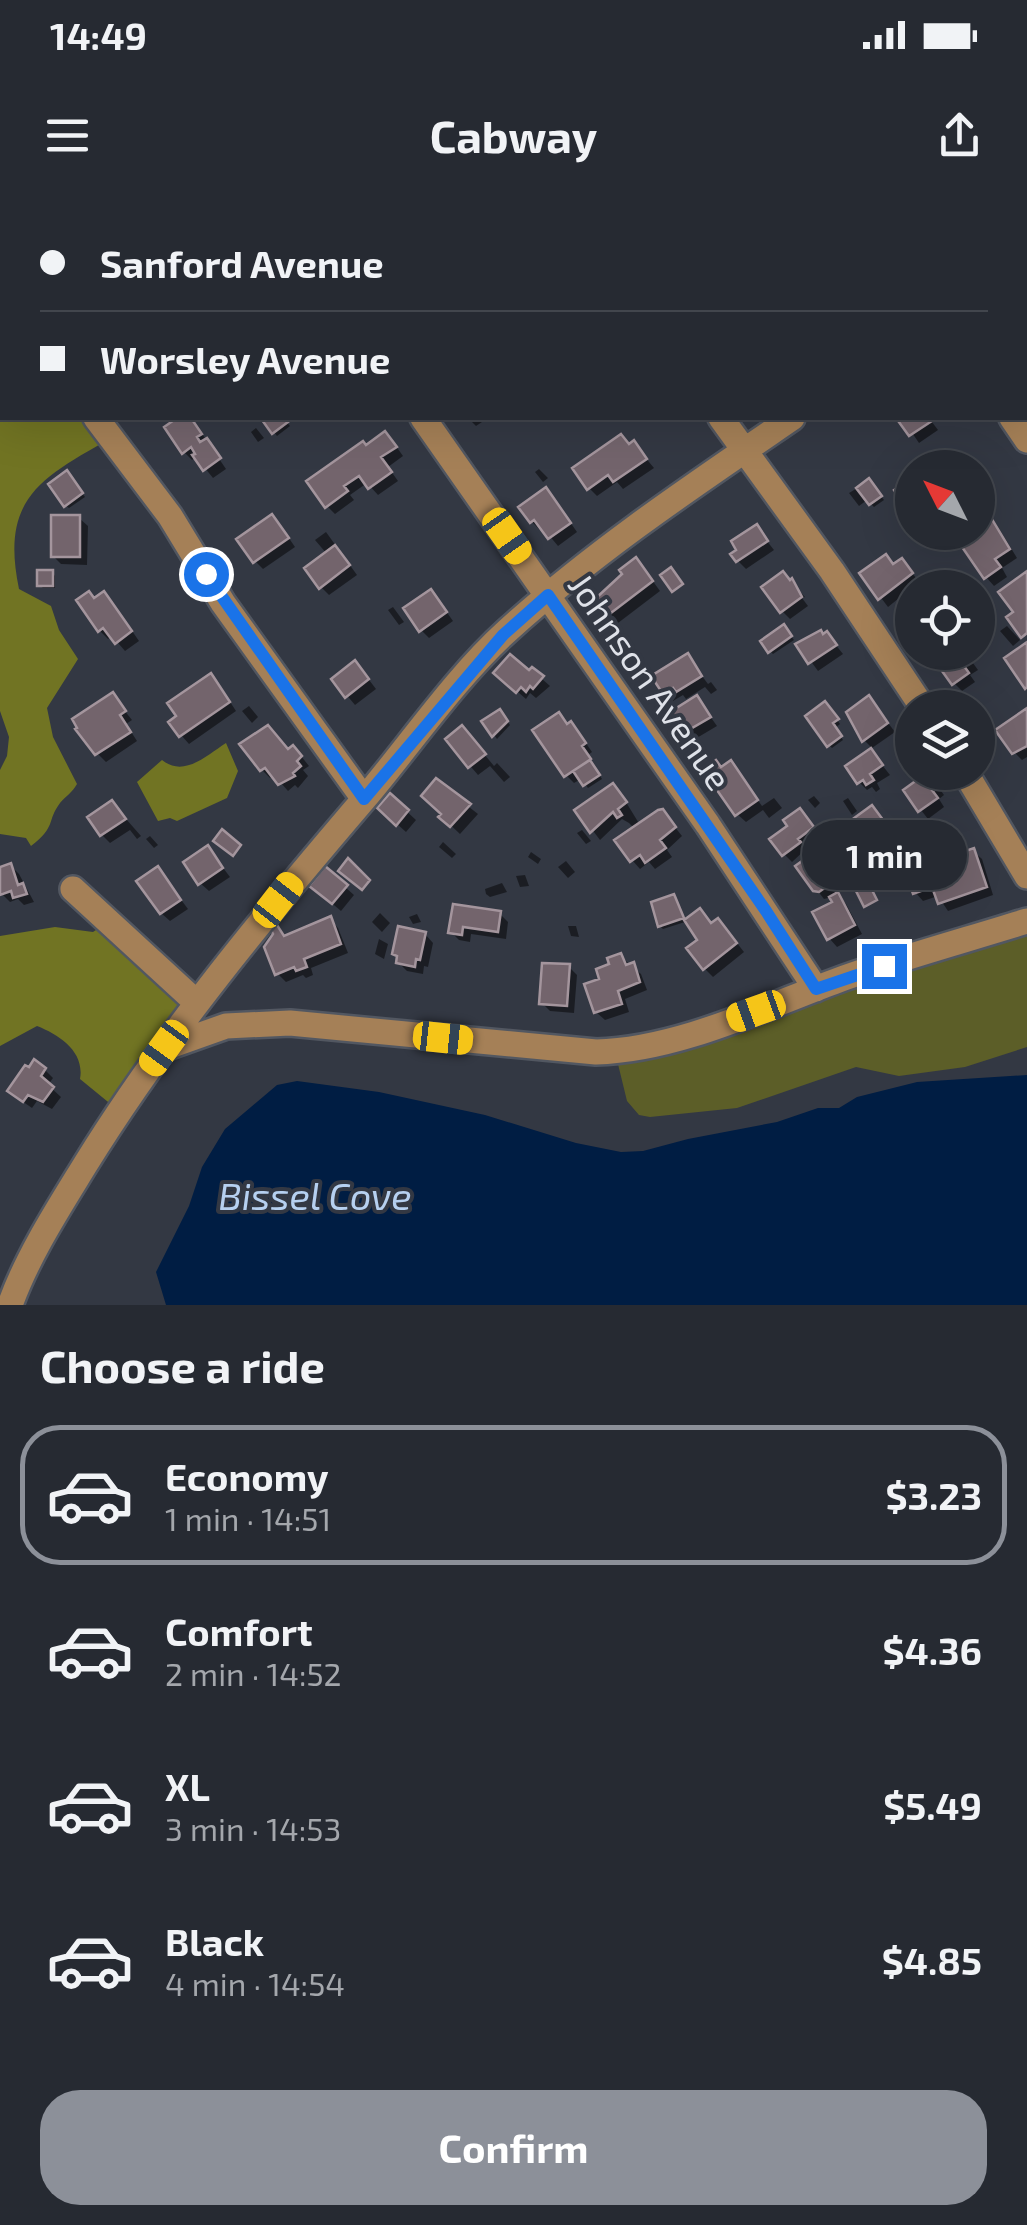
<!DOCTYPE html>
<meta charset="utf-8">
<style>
body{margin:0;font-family:"Exo 2",sans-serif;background:#2e323a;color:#f1f3f6;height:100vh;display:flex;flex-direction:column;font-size:38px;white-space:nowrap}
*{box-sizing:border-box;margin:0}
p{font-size:32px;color:#a4a7ac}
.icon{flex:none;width:55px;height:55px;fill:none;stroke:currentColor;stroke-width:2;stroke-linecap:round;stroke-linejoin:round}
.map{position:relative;height:1105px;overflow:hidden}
.details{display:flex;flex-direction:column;background:#262a32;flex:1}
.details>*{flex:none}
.banner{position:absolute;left:0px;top:0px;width:1028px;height:220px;box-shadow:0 10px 40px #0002,0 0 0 2px #42464d;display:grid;align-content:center;height:220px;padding:0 40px;background:#262a32}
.needle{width:65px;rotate:312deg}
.fabs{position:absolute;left:895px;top:250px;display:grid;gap:20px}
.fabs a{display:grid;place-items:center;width:100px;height:100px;border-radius:50%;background:#262a32;box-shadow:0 10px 40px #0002,0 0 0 2px #42464d;font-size:50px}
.end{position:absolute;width:45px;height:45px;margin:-22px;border:12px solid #1a73e8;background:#fff;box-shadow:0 0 0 5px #fff}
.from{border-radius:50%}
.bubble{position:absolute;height:70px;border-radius:35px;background:#262a32;box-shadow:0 10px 40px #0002,0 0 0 2px #42464d;font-size:32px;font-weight:700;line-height:70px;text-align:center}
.car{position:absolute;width:30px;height:60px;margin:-30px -15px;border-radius:12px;box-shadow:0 0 8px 2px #0007;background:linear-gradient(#f5c518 24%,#345 0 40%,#f5c518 0 76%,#345 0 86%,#f5c518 0)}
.banner b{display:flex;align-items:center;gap:35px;height:95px;font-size:38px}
.banner b+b{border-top:2px solid #42464d}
.banner i{width:25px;height:25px;background:#f1f3f6}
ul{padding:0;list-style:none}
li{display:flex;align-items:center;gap:30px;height:140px;margin:0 20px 15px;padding:0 20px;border:5px solid transparent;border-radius:40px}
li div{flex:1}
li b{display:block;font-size:38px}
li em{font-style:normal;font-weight:700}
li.selected{border-color:#8c9099}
li>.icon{width:90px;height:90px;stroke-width:1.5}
h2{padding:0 40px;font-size:45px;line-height:120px}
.button{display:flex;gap:20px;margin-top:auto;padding:20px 40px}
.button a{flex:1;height:115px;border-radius:40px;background:#8c9099;color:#fff;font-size:40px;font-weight:700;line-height:115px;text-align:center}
.status{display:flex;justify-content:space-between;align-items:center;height:70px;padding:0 50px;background:#262a32;direction:ltr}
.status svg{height:28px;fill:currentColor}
header{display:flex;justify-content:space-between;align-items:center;height:130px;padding:0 40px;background:#262a32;font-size:45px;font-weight:700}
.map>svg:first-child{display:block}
</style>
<div class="status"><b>14:49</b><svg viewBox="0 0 49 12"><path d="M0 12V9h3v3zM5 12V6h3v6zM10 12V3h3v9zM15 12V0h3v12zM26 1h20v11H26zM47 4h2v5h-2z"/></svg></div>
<header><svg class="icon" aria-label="menu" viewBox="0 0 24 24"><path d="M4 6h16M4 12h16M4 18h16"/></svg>Cabway<svg class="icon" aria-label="share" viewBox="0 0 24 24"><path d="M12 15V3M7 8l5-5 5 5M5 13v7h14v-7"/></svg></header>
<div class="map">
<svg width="1027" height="1105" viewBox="0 0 1027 1105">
<rect width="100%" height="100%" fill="#333843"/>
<!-- green -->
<path fill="#5c5e28" d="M1027,720V847L965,867L899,876L856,867L737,908L650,917L639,915L627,901L617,860Z"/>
<!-- forest -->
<path fill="#717423" d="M0,142L2,218H95L111,238C41,278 0,298 19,389L51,406L59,430L78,459L47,508L53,537L77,584C72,593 66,596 60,603C46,622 57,626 31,646L26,638L0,634V570L7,556L9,537L0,511Z
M226,543L238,571L227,598L177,621L170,618L158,621L137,582L162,560C184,578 207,555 226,543Z
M105,724L190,795L113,906L80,879C85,852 60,835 37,826L0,846V736L55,727L93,732Z"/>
<!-- water -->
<path fill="#001d43" d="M1027,875V1105H166L156,1072L189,1006L202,967L225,929L277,885L297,881L379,892L485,915L576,943L621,952L643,951L688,939L777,922L818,908H839L857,897L917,882Z"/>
<!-- shadow -->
<path fill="#0007" d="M182,218H189L194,222L226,269L213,278L196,257L192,260L184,252L167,228Z
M270,218H283L290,226L277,236L265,221Z
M468,218H488L476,226Z
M902,218H929L938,230L919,243Z
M256,228L264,238L258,242L251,232Z
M393,242L403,256L388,267L398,281L378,295L367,283L350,295L354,300L335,314L327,306L366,247Z
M634,244L654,268L623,289L617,282L597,296L589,288Z
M539,269L548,278L543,282L535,272Z
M70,277L85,297L69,308L65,305Z
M869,281L884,300L874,307L867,300L859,306L849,293Z
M554,299L577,332L558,346L543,328L540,330L532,322Z
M979,308L992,317L1017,358L1002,368L1007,377L994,386L986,377L978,332Z
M79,318L88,326L87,365L61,364L53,356Z
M280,325L295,347L263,369L255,361Z
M756,327L774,350L746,369L738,361Z
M326,332L357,375L329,395L321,387L327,354L315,340Z
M895,366L910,370L919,382L888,407L863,374Z
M644,369L660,391L618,423L598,399Z
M52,372L55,376V388H43L39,385Z
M783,374L805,397L802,398L808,406L790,419L782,411Z
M438,400L453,421L429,438L421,430Z
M95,401L112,402L139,441L125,451L112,436L108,439L100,431Z
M393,407L404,422L399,425L388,410Z
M1007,426L1020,440L1013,446L1000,431Z
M787,431L794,440L773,454L770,451Z
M827,434L843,454L818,471L799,445Z
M965,452L978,470L970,475L975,482L962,491L954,483Z
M687,456L708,484L711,482L717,490L711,494L705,487L686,499L683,495L673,501L665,493Z
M532,470L550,486L536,498L530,493L526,499L505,481Z
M363,472L376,489L355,505L334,480Z
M219,485L236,511L189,544L181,535Z
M112,495L132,520L126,524L137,541L106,562L97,553Z
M697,498L717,526L690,542L670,515Z
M869,498L895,532L872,548L864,540Z
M249,506L258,517L252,523L242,511Z
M828,507L840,524L835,528L843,540L832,548L829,545Z
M1027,511V557L1022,560L1014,552Z
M503,516L510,525L497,539L485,522Z
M568,526L579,533L592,552L588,555L602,579L588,588L581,579L574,583L566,575Z
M470,537L494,566L497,563L510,577L504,582L490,566L478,575L448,540Z
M242,545L301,556L309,566L303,570L308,576L298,588L295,585L288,591L274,575L270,578L262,570Z
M871,551L890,575L877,583L880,589L876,592L872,587L867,590L859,582Z
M731,563L762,606L774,598L782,608L769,618L763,610L746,622L737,614L722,569Z
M437,582L478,614L460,634L442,617Z
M936,584L944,595L939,599L944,607L928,619L906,591Z
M621,594L640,625L663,612L682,636L667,650L672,657L655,669L649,662L640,669L632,660L635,629L629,623L622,619L600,640L578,611Z
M390,596L416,620L406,632L388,616Z
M814,596L820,603L815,608L808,600Z
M848,598L857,611L852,615L843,601Z
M112,603L141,636L137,639L130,630L110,643L102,635L91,617Z
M872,608L899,641L890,648L885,643L875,649L867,641Z
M808,620L820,636L792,662L784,654Z
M582,630L591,641L586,644L577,633Z
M150,636L158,645L154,648L146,639Z
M443,642L456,654L452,658L439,647Z
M849,644L862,662L856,665L864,675L861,677L853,668L833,682L840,692L836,694L846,704L862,734L837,747L829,738L836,703L832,697L824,699L799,667Z
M208,648L230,677L209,691L200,683Z
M973,651L982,659L993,695L948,711L938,696L923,701L915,692L924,660L929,666Z
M531,652L541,659L538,664L528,657Z
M566,661L575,672L568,678L558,667Z
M11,666L19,674L34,702L24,705L18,699L10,702L2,694L0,670Z
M158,669L188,709L170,721L161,713Z
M326,670L354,695L341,711L321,694Z
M525,675L529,686L520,687L516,676Z
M502,683L507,692L490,697L486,694L485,689Z
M677,701L685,722L663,729L660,726Z
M455,707L500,714L508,722L506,739L471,734L470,742L459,740L451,732Z
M380,713L390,723L382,732L372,722Z
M417,714L421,722L413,724L409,717Z
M330,719L338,728L348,753L311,768L313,775L306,778L303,775L286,782L277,773L276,728L286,738Z
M712,725L726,729L744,752L713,777L705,769Z
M568,726H576L579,737L571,736Z
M425,734L433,743L428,767L424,766L423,774L407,771L398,762Z
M379,739L388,744L384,759L375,754Z
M620,756L641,774L647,790L625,799L629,812L605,820L596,812L602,780Z
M569,767L577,775L574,813L550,811L542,803Z
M45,870L53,878L48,885L61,897L52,909L37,901L32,908L19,899Z"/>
<!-- building -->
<path fill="#73646c" stroke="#a4959d" stroke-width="2.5" d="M177,218H191L202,234L197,237L200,242L207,238L221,258L203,271L192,255L195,254L191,247L182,254L164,227Z
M266,218H285L288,222L272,234L262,220Z
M896,218H930L932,221L909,236Z
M385,231L397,247L381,257L392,272L368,289L359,276L344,286L348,291L325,308L306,281L363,241L366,245Z
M621,234L629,244L634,240L647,259L613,282L608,275L587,290L572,268Z
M67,270L83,293L64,307L48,284Z
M869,278L882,296L869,305L856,288Z
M912,278V309L908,312L894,290Z
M546,287L571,323L548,339L534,320L530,323L518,307Z
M978,305L984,306L1010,349L995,359L1001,367L984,379L960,344L957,346L947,332H978Z
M272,314L289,338L253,363L236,339Z
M51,315H80V357H51Z
M757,324L768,341L736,362L730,354L736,350L731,341Z
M335,345L350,365L319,389L304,368Z
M886,354L893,364L902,358L913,373L878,400L859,373Z
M636,357L653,381L607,416L595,399L622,374L619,370Z
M671,367L683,384L672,392L660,375Z
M37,370H53V386H37Z
M783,371L790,380L792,378L802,397L780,413L761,387Z
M1027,371V433L1021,438L1006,417L1013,412L998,392Z
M431,389L447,412L419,432L403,408Z
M89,391L94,398L104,391L132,431L115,444L103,428L98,432L76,400Z
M912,406V448L896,423L907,415L905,411Z
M784,424L792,436L768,453L760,441Z
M821,430L823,434L827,431L837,445L808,464L795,444Z
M1027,442V487L1025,489L1004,458Z
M939,452H966L971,460L964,466L969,473L952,485L932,457Z
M688,453L702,476L676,492L673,488L663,494L651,476Z
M510,454L529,470L532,467L544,476L533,489L530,486L526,492L521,487L516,493L493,473Z
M355,460L369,479L345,498L331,479Z
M211,473L230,502L179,537L168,522L176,516L167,503Z
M113,492L126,511L120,515L131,532L95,555L75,529L77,528L72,519Z
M697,495L711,517L680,535L667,514Z
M869,495L888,523L862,542L846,512Z
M825,501L839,519L833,523L842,536L827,547L805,516Z
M1027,508V546L1012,554L995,530Z
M500,509L508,521L492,537L481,521Z
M559,512L567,524L571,521L586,543L582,546L591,559L564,577L532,530Z
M268,525L288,549L293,545L302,556L297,561L301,566L293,573L295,576L278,585L265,568L260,571L239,544Z
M462,525L486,554L468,568L445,539Z
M871,548L883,565L870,574L874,580L866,585L863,580L857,584L845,566Z
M590,560L600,575L583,586L573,571Z
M716,560L721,567L731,560L758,600L735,616L703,570Z
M928,572L938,586L932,590L938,598L918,612L903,590Z
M436,578L471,604L450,627L438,617L441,614L421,596Z
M613,583L627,602L618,609L622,615L617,618L613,612L590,633L574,610Z
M390,593L409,610L396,626L377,608Z
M112,600L126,619L100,636L87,617Z
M872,605L892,632L880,641L876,636L865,643L850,621Z
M800,608L814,627L798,639L801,642L782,656L769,639L787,626L783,620Z
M663,609L676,627L660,640L666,648L645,663L640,655L630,662L614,640L658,610Z
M222,629L241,645L233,656L213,641Z
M841,633L855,652L826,673L833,682L819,692L813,691L795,666Z
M208,645L223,668L198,685L183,662Z
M974,648L987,687L938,704L932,687L913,694L903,665L924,657L927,664Z
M348,658L370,680L362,690L338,671Z
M11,663L18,685L23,683L27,694L13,698L11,691L0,695V667Z
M158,666L181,700L160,714L136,681Z
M325,666L348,685L332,704L309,686Z
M868,682L877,700L864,707L855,689Z
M838,692L855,725L827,740L812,712L832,702L829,697Z
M674,694L684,718L658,727L651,702Z
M453,704L501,711L498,732L463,727L462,735L448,733Z
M700,708L711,723L718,718L737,743L703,770L686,748L697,740L684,720Z
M331,716L341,744L304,759L307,767L296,771L294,767L275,775L264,747L273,734L270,728L277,725L284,736Z
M398,726L426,732L420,760L416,759L415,767L396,763L397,756L392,754Z
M621,753L626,765L634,762L640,782L618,791L622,804L594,813L584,784L599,779L596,769L609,764L607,758Z
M542,763L570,764L567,806L539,804Z
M34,859L46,868L41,876L54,887L43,902L28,895L23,902L7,891L25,865L29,867Z"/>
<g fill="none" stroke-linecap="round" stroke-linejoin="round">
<defs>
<path id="minor" d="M569,0L571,2
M934,0V2
M96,218L170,316L223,403L364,599
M423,218L708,625L816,789
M721,218L832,371L923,508
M1012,218L1027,240
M965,572L1027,676
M73,689L197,803
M164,848L226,826L290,823L596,852C679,850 767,806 844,778C904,757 966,740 1027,721
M10,1105C27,1057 58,1009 85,965C166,834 265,715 365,598C409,546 457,476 507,431C595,351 694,285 792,218"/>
</defs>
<!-- minor casing -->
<use href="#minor" stroke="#525761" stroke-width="30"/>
<!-- minor -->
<use href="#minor" stroke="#a58057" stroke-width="25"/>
</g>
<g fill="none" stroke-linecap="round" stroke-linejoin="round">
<!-- route -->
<path stroke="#1a73e8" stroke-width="12" d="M206,374L364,599L503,435L548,395L766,711L816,789L884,766"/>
</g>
<g text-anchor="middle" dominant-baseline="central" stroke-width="8" stroke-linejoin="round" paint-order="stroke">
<!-- street labels -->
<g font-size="35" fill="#dfe2e9" stroke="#333843">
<text transform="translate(651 481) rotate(55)">Johnson Avenue</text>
</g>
<!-- water labels -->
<g font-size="38" font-style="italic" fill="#b6d0f0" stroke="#333843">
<text x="315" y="995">Bissel Cove</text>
</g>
</g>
</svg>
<div class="fabs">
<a><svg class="needle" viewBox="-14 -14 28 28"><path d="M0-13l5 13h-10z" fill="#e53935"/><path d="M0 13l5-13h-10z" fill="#a4a7ac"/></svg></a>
<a><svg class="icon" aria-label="locate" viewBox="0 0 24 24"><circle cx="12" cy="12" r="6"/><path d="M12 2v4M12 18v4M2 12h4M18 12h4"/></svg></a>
<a><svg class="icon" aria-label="layers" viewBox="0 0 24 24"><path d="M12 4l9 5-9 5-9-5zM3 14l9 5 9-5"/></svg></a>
</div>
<i class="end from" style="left:206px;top:374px"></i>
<i class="end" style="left:884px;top:766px"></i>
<div class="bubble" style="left:802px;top:620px;width:165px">1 min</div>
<i class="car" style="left:507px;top:336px;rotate:145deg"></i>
<i class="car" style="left:278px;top:700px;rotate:38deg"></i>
<i class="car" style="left:756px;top:811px;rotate:250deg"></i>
<i class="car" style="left:443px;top:838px;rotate:96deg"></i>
<i class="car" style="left:164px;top:848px;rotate:216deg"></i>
<div class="banner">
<b><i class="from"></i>Sanford Avenue</b>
<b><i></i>Worsley Avenue</b>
</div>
</div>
<section class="details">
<h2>Choose a ride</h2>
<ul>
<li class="selected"><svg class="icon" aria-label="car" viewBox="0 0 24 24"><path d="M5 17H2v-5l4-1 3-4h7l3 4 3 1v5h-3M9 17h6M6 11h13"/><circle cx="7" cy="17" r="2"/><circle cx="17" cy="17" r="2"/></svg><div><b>Economy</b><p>1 min · 14:51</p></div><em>$3.23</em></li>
<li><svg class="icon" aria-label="car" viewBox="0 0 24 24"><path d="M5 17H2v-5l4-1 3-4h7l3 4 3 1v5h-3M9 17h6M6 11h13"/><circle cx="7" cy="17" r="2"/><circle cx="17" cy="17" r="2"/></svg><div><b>Comfort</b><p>2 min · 14:52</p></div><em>$4.36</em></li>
<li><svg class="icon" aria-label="car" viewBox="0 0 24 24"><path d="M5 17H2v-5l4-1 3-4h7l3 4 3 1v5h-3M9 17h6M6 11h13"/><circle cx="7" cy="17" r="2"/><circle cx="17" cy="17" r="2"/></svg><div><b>XL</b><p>3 min · 14:53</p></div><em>$5.49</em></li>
<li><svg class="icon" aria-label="car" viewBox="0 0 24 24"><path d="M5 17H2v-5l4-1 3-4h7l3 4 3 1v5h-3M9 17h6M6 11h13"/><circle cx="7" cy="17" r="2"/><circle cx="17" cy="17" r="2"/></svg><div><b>Black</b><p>4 min · 14:54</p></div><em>$4.85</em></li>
</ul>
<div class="button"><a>Confirm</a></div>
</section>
